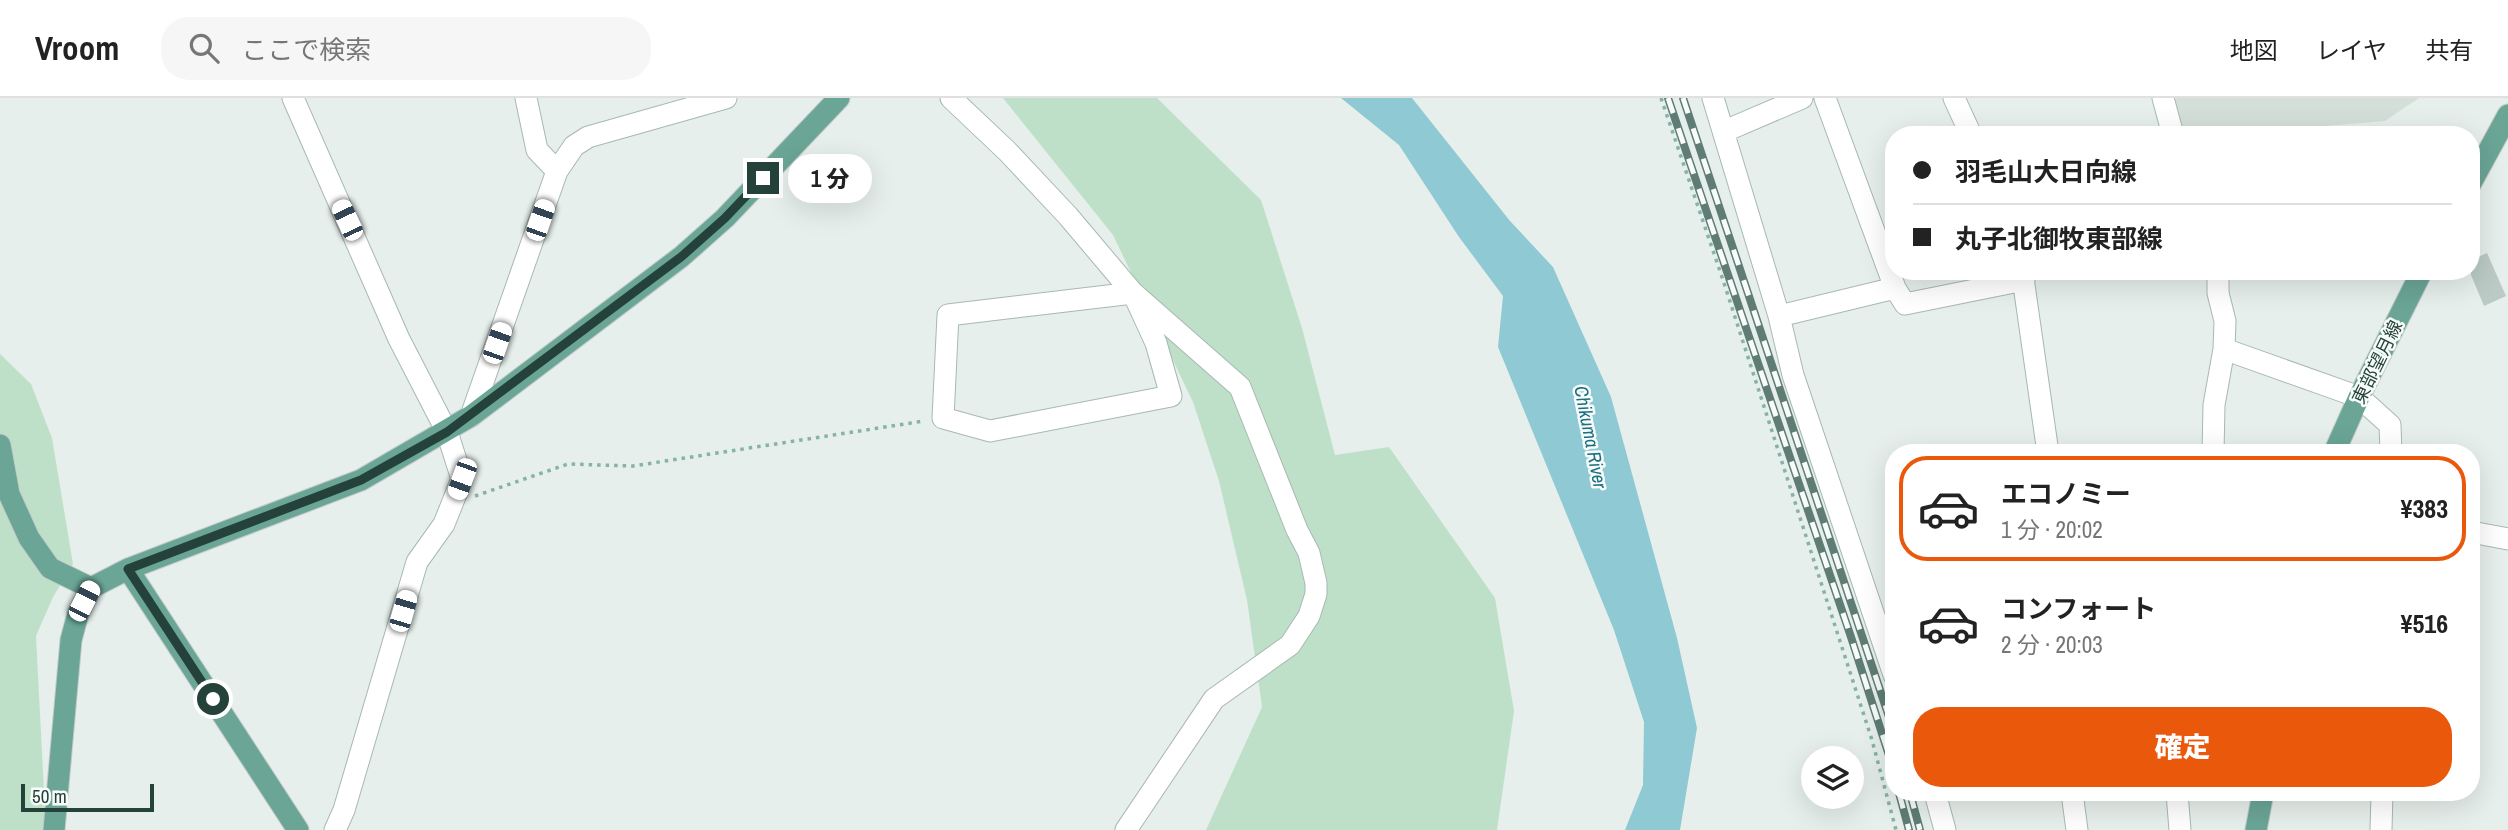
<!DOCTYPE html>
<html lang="ja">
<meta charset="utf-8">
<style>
body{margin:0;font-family:"Archivo Narrow","Noto Sans JP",sans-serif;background:#f6f6f6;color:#222;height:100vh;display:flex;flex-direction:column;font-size:26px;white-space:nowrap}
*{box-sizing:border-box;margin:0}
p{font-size:23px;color:#767676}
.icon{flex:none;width:38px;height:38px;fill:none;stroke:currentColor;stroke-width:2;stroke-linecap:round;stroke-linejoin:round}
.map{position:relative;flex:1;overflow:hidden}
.side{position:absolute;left:1885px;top:346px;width:595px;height:357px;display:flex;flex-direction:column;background:#fff;border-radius:28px;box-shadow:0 7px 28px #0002}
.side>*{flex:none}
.hud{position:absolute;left:1885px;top:28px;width:595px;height:154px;border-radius:28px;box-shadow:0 7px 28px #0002;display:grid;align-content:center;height:154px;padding:0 28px;background:#fff}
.fabs{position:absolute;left:1801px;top:648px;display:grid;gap:14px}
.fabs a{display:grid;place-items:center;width:63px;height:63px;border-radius:50%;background:#fff;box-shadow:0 7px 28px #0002;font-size:35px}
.scale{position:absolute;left:21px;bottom:18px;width:133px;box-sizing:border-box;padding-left:7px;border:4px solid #24423a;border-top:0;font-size:19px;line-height:24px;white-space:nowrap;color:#24423a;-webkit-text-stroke:5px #f7fbf9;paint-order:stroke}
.end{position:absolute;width:32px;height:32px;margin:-16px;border:9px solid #24423a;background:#fff;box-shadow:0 0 0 4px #fff}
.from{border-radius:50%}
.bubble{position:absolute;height:49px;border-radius:24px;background:#fff;box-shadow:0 7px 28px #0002;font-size:23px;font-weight:800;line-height:49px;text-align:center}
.car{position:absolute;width:21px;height:42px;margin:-21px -10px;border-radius:9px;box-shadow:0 0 5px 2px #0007;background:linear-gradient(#fff 24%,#345 0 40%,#fff 0 76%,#345 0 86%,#fff 0)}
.hud b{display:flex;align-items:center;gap:24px;height:66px;font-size:26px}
.hud b+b{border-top:2px solid #e0e0e0}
.hud i{width:18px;height:18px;background:#222}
ul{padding:12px 0 0;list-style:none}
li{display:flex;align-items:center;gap:21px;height:105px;margin:0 14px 10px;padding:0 14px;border:4px solid transparent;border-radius:28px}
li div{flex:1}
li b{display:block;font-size:26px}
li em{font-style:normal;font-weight:800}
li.current{border-color:#ea580c}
li>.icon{width:63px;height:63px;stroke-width:1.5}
.action{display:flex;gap:14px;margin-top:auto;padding:14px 28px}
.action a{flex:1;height:80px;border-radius:28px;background:#ea580c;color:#fff;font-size:28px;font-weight:800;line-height:80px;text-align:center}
header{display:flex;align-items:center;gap:42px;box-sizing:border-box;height:98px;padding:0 35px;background:#fff;border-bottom:2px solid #e0e0e0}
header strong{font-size:33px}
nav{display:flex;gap:38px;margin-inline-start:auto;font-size:24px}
.search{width:490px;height:63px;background:#f6f6f6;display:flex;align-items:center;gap:18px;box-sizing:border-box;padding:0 24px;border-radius:28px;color:#767676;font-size:26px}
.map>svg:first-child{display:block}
</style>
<header>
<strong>Vroom</strong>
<div class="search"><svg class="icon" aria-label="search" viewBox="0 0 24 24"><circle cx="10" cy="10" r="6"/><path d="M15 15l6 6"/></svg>ここで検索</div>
<nav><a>地図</a><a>レイヤ</a><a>共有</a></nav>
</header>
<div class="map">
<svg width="2508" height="732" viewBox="0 0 2508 732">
<rect width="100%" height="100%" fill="#e6efeb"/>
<!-- built -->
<path fill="#d4dfda" d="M2172,0H2419L2385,23L2301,30L2300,37H2180Z"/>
<!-- green -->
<path fill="#bfe0c8" d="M1003,0H1157L1261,102L1302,230L1335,357L1389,349L1495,500L1514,613L1497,732H1206L1262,609L1247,502L1219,383L1193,304L1113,137Z
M0,256L31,286L52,340L73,466L53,499L36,538L46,732H0Z"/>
<!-- water -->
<path fill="#8ec9d4" d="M1341,0H1412L1510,123L1553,169L1611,299L1677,540L1697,630L1680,732H1625L1643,687L1644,624L1614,532L1498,249L1503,198L1459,139L1399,47Z"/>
<!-- building -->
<path fill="#bbcac4" d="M2487,155L2506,198L2484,208L2471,177V162Z"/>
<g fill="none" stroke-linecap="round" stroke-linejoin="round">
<defs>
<path id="minor" d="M293,0L399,241L447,334L462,381L444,426L417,464L344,712L335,732
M526,0L537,52L557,73
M951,0L1007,53L1068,118L1133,195L1240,289L1297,432L1309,455L1316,485V496L1309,518L1290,547L1214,601L1126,732
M1713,0L1779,218L1793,277L1894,577
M1825,0L1895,190L1905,206L2024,182
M1954,0L1971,37
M2163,0L2173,37
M1725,33L1802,0
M2022,173L2048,355
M1133,195L1156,245L1171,298L990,333L943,320L948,217Z
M1779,218L1895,190
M2224,251L2359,299L2390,327L2391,355
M471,318L557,73L574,48L588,39L726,0
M2213,355L2214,307L2224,251L2225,223L2218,195V173
M2471,434L2508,441
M1935,695L1945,732
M2072,695L2077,732
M2177,695L2180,732
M2381,732L2382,695"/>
<path id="major" d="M2471,85L2508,17
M0,347L9,396L29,440L50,470L91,490
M2334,355L2359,299L2422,173
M128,471L298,732
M54,732L71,542L78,516L91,490L128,471L361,382L471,318L681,159L725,120L839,0
M2256,732L2263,695"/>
</defs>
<!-- minor casing -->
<use href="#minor" stroke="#a8b8b2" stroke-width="23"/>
<!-- major casing -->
<use href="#major" stroke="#c2cac8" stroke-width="23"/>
<!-- path -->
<path stroke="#86b3a5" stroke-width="3.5" stroke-dasharray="3.5 5" stroke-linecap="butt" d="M1661,0L1723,182L1872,642L1896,732
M475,398L568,366L633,368L924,323"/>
<!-- minor -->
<use href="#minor" stroke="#fff" stroke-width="21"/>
<!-- major -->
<use href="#major" stroke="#6aa596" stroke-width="21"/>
<defs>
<path id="rail" d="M1668,0L1851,539L1894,673
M1683,0L1894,634
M1899,695L1909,732
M1910,695L1920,732"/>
</defs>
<!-- rail casing -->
<use href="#rail" stroke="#5f7d75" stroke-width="8"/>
<!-- rail -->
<use href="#rail" stroke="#f7fbf9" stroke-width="5" stroke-dasharray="16" stroke-linecap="butt"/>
</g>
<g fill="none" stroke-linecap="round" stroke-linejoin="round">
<!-- route -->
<path stroke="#24423a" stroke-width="9" d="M213,601L128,471L361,382L447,334L681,159L725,120L763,80"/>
</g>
<g text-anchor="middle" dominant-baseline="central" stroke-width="5" stroke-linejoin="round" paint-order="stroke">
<!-- street labels -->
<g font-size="18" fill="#24423a" stroke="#f7fbf9">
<text transform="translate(2377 264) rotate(-64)">東部望月線</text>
</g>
<!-- water labels -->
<g font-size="19" font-style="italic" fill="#1c6f80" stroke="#f7fbf9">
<text transform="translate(1591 339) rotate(79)">Chikuma River</text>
</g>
</g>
</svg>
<div class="fabs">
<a><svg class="icon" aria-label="layers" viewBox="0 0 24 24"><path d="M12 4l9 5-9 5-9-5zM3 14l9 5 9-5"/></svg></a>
</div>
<div class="scale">50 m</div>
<i class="end from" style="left:213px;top:601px"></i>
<i class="end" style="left:763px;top:80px"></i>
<div class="bubble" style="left:788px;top:56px;width:84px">1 分</div>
<i class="car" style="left:347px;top:122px;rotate:335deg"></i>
<i class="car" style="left:540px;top:122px;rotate:19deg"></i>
<i class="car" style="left:497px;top:245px;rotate:19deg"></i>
<i class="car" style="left:462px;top:381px;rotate:200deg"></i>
<i class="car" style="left:84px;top:503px;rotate:27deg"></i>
<i class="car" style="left:403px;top:513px;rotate:16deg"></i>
<div class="hud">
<b><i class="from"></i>羽毛山大日向線</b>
<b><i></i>丸子北御牧東部線</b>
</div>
<section class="side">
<ul>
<li class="current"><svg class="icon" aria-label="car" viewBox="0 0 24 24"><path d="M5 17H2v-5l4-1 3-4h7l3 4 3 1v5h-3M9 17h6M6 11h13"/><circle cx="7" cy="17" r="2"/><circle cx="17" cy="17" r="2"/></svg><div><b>エコノミー</b><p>1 分 · 20:02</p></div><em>¥383</em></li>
<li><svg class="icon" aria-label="car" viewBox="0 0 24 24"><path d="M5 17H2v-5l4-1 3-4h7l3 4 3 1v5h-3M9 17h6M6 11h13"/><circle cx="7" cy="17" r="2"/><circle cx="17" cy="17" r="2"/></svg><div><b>コンフォート</b><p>2 分 · 20:03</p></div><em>¥516</em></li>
</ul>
<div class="action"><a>確定</a></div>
</section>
</div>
